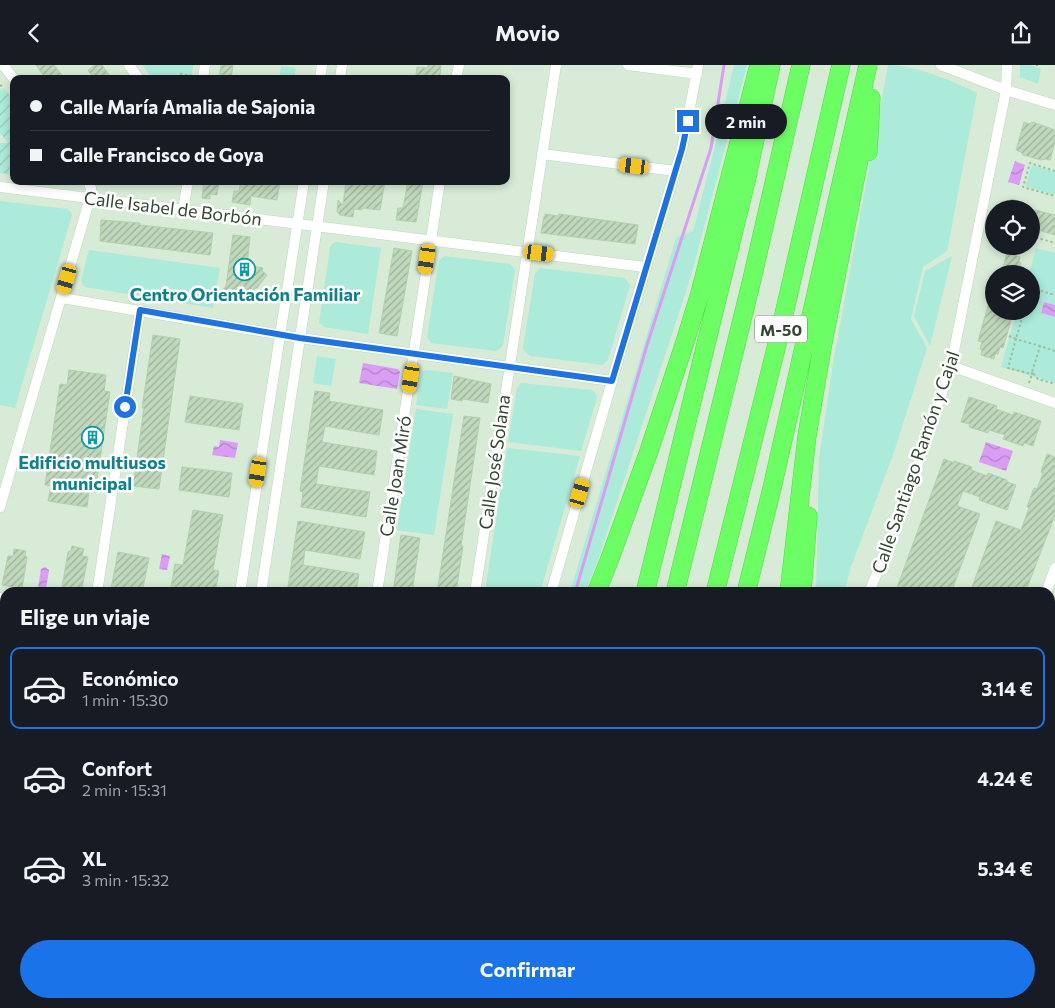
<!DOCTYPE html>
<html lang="es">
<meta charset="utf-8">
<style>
body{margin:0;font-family:Commissioner,sans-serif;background:#242831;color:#f1f3f6;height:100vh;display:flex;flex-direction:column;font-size:19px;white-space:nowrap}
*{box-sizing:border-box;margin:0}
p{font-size:16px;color:#9ea1a6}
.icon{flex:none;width:28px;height:28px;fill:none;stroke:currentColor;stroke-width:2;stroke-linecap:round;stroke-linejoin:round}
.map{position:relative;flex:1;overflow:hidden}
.details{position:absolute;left:0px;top:522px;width:1055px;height:421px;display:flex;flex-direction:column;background:#171b24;border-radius:15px 15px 0 0;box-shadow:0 2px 8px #0003}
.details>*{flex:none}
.top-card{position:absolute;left:10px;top:10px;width:500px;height:110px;border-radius:10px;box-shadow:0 2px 8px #0003;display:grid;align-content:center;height:110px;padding:0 20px;background:#171b24}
.controls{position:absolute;left:985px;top:135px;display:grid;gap:10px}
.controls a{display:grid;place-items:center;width:55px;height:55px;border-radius:50%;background:#171b24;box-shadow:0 2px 8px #0003;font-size:25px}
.end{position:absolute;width:22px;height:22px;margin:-11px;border:6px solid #1a73e8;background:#fff;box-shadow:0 0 0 2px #fff}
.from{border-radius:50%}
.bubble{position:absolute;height:35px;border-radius:18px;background:#171b24;box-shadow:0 2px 8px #0003;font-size:16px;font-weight:700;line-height:35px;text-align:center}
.car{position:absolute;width:15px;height:30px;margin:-15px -8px;border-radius:6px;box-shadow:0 0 4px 1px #0007;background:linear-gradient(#f5c518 24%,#345 0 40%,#f5c518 0 76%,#345 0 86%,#f5c518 0)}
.top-card b{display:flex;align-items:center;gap:18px;height:48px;font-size:19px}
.top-card b+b{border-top:1px solid #363941}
.top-card i{width:12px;height:12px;background:#f1f3f6}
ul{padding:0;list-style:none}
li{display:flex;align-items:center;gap:15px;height:82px;margin:0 10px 8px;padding:0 10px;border:2px solid transparent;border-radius:10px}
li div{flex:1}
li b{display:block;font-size:19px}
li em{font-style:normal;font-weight:700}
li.active{border-color:#1a73e8}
li>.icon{width:45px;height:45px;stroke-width:1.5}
h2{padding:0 20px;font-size:22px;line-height:60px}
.cta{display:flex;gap:10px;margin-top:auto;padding:10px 20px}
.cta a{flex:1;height:58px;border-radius:30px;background:#1a73e8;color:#fff;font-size:20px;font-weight:700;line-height:58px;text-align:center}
header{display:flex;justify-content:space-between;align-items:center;height:65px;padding:0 20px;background:#171b24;font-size:22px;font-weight:700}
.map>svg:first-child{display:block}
</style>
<header><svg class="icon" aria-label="back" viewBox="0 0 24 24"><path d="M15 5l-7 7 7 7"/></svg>Movio<svg class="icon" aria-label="share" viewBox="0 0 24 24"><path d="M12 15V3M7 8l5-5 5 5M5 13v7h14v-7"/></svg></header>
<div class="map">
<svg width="1055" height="943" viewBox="0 0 1055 943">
<defs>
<pattern id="forest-crowns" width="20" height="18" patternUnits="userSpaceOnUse" patternTransform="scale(1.25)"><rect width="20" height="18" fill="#acead9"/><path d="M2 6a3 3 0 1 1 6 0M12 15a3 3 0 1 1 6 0" fill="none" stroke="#95cabb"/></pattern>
<pattern id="garden-furrows" width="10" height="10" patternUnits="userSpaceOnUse" patternTransform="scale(1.25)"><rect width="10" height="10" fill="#acead9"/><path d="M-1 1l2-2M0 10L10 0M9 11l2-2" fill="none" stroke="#95cabb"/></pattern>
<pattern id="water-waves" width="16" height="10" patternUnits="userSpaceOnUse" patternTransform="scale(1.25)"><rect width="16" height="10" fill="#d99ef3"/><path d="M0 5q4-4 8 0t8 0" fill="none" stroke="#b183c6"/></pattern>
<pattern id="building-hatch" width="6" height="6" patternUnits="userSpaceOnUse" patternTransform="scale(1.25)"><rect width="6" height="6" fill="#c0d8bd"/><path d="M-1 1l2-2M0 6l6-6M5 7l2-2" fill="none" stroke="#9db19a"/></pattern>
</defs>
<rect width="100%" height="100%" fill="#e5f3e5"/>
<!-- residential -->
<path fill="#d7ebd7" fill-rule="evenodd" d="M0,0H1055V757L1050,758V528H5V614L0,613ZM14,14H506V116H14ZM994,144H1031V181H994ZM994,209H1031V246H994Z"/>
<!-- green -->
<path fill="#acead9" d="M142,0H193L191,14H153Z
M734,0H747L691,211L597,498L585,527H570L676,173L693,166L714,85Z
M888,0C915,0 953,16 977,28L947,186L923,202L911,254L927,283L894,387L851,502L844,527L816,528L819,394L833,298Z
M1020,0H1030L1041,4L1038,19L1020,12Z
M281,1L296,3L294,14H279Z
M1032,100L1055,107V130L1025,121Z
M0,136L67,144L71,147L72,150L15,343L0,340Z
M336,177L381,183L368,269L324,262L319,258L330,183L332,179Z
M1036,183L1055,188V240L1044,237L1041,248L1055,252V318L1001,302L1017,246H1031V209H1029Z
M89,185L220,203L213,243L85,222L83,220L81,215Z
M445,191L510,199L515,204L503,280L501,283L496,286L431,278L427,272L439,195Z
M952,191L930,281L914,251L925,206Z
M540,203L625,213L630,220L608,295L602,300L531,291L527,289L523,283L535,209Z
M317,291L336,294L331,321L313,318Z
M427,305L453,308L447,344L416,340L421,310L423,306Z
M521,318L592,325L595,328L597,333L581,386L508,377L517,323Z
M416,344L453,349L434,470L397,465Z
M507,383L580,391L540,527H485Z
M0,547L5,548V614L0,613Z
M1050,702H1055V757L1050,758Z"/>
<!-- forest -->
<path fill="url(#forest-crowns)" d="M0,670L5,671V743L0,742Z
M1050,817L1055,818V943H751L753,939H1050Z"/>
<!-- garden -->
<path fill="url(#garden-furrows)" d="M4,23L14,36V110L0,108V78H9L0,68V26Z"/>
<!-- parking -->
<path fill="#dee4dd" d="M1055,540V578L1050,577V553Z"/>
<!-- water -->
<path fill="url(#water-waves)" d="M1015,96L1025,100L1019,120L1008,117Z
M1044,237L1055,240V252L1041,248Z
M363,298L398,304L400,307L397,324L359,318Z
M220,375L238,378L235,393L212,390L214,381L219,382Z
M986,377L1013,386L1006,406L979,397Z
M162,489L170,491L167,505L159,504Z
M45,502L49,505L46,524L38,523L41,504Z"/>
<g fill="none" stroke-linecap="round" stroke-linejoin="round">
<!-- stream -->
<path stroke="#d99ef3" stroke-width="3" d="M575,528L647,280L711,83L724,0
M449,943L450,939"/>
</g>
<!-- building -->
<path fill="url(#building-hatch)" stroke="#b1d0ad" d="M36,0H54L65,14H46Z
M95,0H102L112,14H94L88,5Z
M221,0H233L231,14H219Z
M428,0H441L440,11H435V14H418L419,10H416L417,2L428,3Z
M1024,57L1029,59L1033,57L1055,65V77L1050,95L1045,94L1041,95L1023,90L1021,87L1016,85Z
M204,116L219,117L217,130L210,129V134L202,133Z
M241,116H280L277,135L251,131L250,140L232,137L234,126H239Z
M346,116H385L380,145L362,143V145L354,144L353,152L340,150L337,146L338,135L343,140Z
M408,116H423L416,157L396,155L398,143H403Z
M1011,134L1019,136L1017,144H1009Z
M1031,144L1055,150V170L1031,163Z
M545,149L558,151L559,149L638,160L635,179L541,168L544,151L545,152Z
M101,155L140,158V160L213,168L210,190L100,176Z
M233,170L250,172L247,200L263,203L262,206L267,210L257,223H255L246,238L223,225L226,221Z
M394,183L412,186L397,271L379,268Z
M1007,188L1020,192L1019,197L1021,198L1018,209H1001Z
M991,230H994V246H1010L1009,251L1012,252L1003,283L1000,282L998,289H995L994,294L981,290L982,285L980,284L982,277L978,276Z
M153,270L180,274L159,424L133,421L144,343H142Z
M69,305L106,310L104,326L110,327L95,427L89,426L87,442L48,436L51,421L45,420L60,319L67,320Z
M454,311L491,319L488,338L463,334L462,336L451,334Z
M315,326L330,328L329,336L383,345L379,370L325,361L322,377L377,386L374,410L319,401L316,419L370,427L366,452L301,442L303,427L300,426Z
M190,331L243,339L239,365L185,357Z
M969,332L997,341L996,344L1013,350L1014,347L1041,356L1033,381L1024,378L1023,381L1003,374L1005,370L989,365L988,368L969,362L970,359L961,357Z
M464,351L480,353L461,481H463L456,528H437Z
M1047,389L1055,392V450L1025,528H979L971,525L996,456L1021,465L1029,443L1027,442L1034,423L1037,424L1043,408L1041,407Z
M944,394L954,398V396L972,402L971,405L987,411L988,408L1007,415V417L1016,420L1007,445L979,435L980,432L963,426L957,441L980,449L951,528H895Z
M182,402L232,408L229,432L179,425Z
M193,445L223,450L213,505L219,506L215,528H170L175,499L183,500Z
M298,456L365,467L360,494L305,485L303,500L359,509L356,528H309L299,526V528H287Z
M401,470L420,473L412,528H393Z
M72,481L84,484L82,491L88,492L81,528H61L68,487L71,486Z
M14,484L26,486L25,490L27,492L22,524L2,520L8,491H13Z
M118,487L149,493L142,528H127L111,524Z"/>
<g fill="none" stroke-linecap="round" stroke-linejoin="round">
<defs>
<path id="lane" d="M1050,763L1055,762
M1050,802L1055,805
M1050,909H1055
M744,943L746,939"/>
<path id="street" d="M3,0L14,14
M129,0L139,14
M628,0L697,9
M941,0L1006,25L1055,40
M203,14L205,0
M320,14L322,0
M340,14L342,0
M456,14L459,0
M542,89L675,106
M0,122L645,202
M183,144L188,116
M62,233L300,273L612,316
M951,301L1055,338
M0,442L90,133L91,123L88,116
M97,528L140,245
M240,528L304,116
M261,528L324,116
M377,528L440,116
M475,528L556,0
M551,528L621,285L682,84L698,0
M869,528L906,434L951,301L1000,55L1006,25L1007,0
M1046,528L1055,503
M0,533L5,534
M0,662L5,663
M1050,688H1055
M170,943L171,939
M186,943L187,939"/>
<path id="primary" d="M0,628L5,629
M0,643L5,644
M1050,775H1055"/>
<path id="highway" d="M868,87L871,33
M596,528L609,496L649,386L685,277L700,228L759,0
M645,528L746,116L771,0
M675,528L752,214L801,0
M715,528L779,271L841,0
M746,528L772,423L868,0
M789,528L807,371L822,283L863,74
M802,528L808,451
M498,943V939
M542,943L543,939
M573,943L574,939
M613,943L614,939
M643,943L645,939
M696,943L698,939"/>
</defs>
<!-- lane casing -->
<use href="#lane" stroke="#c0d7be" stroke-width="6"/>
<!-- street casing -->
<use href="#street" stroke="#c0d7be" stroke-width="11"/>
<!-- primary casing -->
<use href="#primary" stroke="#60e95e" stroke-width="16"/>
<!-- highway casing -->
<use href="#highway" stroke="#3ee42e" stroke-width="19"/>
<!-- path -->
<path stroke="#9bc198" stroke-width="2" stroke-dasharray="2.5 2.5" stroke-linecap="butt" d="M1037,1V0
M180,9L193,11
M0,21L2,20
M1055,106L1030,98L1023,122L1055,131
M992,168L994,169
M1031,171L1055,178
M1015,189L1017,181
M1031,223L1055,230
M1009,271L1016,274L1024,246
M1055,286L1040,281L1032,307L1038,314L1055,319
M1032,307V309L1008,303L1016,274L1040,281
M1029,318L1032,309
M0,589L5,590
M0,700L5,701
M0,709L5,710
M1050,721H1055
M298,939L301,943
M808,939L812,943
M415,943V939
M467,943V939
M776,943L778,939"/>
<!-- lane -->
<use href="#lane" stroke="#fff" stroke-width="5"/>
<!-- street -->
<use href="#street" stroke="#fff" stroke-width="10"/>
<!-- primary -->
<use href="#primary" stroke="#93ff92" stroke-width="15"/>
<!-- highway -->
<use href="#highway" stroke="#6cff64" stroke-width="18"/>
</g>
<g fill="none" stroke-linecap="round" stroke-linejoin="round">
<!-- route -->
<path stroke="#1a73e8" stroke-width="6" d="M125,342L140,245L300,273L612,316L682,84L688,56"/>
</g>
<!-- icons -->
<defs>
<symbol id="building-ring" viewBox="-11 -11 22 22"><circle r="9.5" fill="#fff" stroke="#0f9aa8" stroke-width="1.5"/><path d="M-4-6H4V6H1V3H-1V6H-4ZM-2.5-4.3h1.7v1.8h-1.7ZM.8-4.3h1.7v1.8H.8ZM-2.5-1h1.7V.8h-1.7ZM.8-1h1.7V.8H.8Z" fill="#0f9aa8"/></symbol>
</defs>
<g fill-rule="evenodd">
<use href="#building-ring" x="232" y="192" width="25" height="25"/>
<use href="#building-ring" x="80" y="360" width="25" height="25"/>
</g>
<g text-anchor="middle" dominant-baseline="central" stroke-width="5" stroke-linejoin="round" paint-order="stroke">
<!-- shield labels -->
<rect fill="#fff" stroke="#727e71" stroke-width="1" x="755" y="250.5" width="52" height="27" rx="4"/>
<g font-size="16" font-weight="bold" fill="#364634">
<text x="781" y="264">M-50</text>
</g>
<!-- street labels -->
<g font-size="18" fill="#364634" stroke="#fff">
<text transform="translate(173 143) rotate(7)">Calle Isabel de Borbón</text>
<text transform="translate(494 397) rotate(-82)">Calle José Solana</text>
<text transform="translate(915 397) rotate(-71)">Calle Santiago Ramón y Cajal</text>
<text transform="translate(395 411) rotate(-81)">Calle Joan Miró</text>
</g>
<!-- culture labels -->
<g font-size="18" font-weight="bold" fill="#0d838f" stroke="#fff">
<text x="245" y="229">Centro Orientación Familiar</text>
<text x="92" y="397">Edificio multiusos<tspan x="92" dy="21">municipal</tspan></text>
</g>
</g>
</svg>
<div class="controls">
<a><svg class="icon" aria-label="locate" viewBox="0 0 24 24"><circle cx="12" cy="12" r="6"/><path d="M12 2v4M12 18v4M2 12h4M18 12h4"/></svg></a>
<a><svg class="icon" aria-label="layers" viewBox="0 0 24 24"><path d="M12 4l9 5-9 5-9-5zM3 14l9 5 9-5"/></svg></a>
</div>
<i class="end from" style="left:125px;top:342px"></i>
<i class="end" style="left:688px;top:56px"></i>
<div class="bubble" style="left:705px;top:39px;width:82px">2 min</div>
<i class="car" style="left:634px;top:101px;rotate:277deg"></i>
<i class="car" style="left:539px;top:188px;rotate:97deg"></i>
<i class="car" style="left:427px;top:194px;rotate:188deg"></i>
<i class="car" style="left:67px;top:214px;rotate:196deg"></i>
<i class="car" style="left:411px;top:313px;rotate:189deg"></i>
<i class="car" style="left:258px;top:407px;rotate:189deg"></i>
<i class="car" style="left:580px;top:428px;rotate:16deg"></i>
<div class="top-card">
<b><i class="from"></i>Calle María Amalia de Sajonia</b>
<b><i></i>Calle Francisco de Goya</b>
</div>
<section class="details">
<h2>Elige un viaje</h2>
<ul>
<li class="active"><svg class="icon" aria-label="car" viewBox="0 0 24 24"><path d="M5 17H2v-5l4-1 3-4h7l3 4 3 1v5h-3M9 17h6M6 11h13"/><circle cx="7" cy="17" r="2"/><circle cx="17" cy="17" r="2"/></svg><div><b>Económico</b><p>1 min · 15:30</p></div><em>3.14 €</em></li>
<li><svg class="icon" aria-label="car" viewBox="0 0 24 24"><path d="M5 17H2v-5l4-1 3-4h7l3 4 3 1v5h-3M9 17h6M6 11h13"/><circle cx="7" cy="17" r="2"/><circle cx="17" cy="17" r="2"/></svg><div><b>Confort</b><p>2 min · 15:31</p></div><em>4.24 €</em></li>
<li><svg class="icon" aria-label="car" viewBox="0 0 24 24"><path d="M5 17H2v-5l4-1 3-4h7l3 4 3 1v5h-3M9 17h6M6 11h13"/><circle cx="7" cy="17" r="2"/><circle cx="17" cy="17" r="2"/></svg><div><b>XL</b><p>3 min · 15:32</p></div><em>5.34 €</em></li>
</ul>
<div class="cta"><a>Confirmar</a></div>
</section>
</div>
